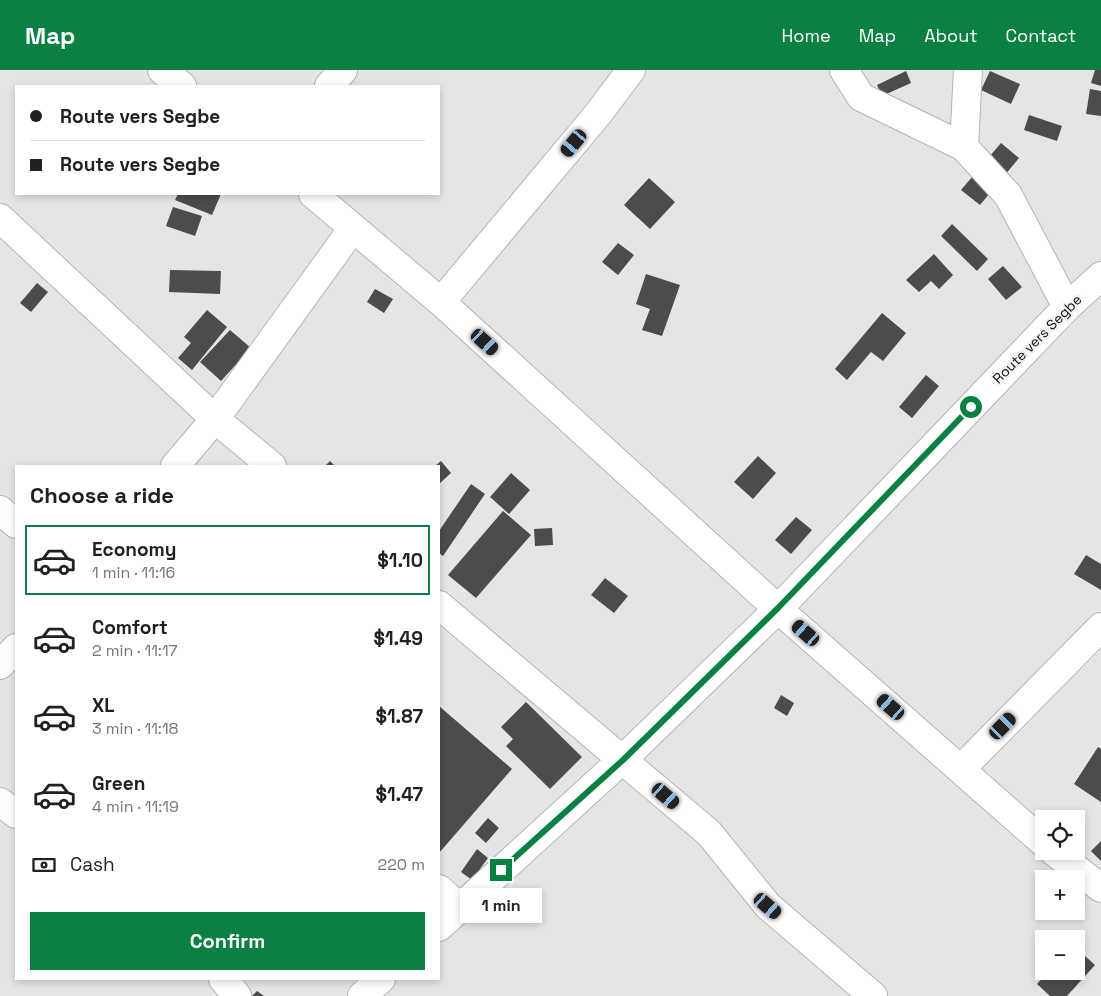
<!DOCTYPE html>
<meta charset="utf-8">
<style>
body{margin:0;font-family:"Space Grotesk",sans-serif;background:#f2f2f2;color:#202124;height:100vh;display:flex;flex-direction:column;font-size:19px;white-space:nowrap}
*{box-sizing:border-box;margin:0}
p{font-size:16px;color:#757577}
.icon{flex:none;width:28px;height:28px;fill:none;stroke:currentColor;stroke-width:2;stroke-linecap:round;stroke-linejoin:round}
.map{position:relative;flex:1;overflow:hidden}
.side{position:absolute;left:15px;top:395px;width:425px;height:515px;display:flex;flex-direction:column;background:#fff;border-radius:0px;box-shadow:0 2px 8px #0003}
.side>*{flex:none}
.guide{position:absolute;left:15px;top:15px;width:425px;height:110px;border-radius:0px;box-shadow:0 2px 8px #0003;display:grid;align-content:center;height:110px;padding:0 15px;background:#fff}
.controls{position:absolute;left:1035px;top:740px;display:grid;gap:10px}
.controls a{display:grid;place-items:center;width:50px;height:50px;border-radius:0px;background:#fff;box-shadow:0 2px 8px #0003;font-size:25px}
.end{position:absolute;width:22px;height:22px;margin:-11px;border:6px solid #0b8043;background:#fff;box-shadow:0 0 0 2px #fff}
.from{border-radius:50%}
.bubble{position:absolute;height:35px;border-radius:0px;background:#fff;box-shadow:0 2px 8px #0003;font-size:16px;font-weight:600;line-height:35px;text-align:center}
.car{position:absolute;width:15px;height:30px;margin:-15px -8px;border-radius:6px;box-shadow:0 0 4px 1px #0007;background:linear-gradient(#222 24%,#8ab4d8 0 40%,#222 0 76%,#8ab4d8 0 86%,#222 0)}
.guide b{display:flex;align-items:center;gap:18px;height:48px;font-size:19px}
.guide b+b{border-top:1px solid #e0e0e0}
.guide i{width:12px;height:12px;background:#202124}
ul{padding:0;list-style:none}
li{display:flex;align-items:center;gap:15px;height:70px;margin:0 10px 8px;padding:0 5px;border:2px solid transparent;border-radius:0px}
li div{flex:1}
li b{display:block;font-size:19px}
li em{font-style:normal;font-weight:600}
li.active{border-color:#0b8043}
li>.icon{width:45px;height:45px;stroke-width:1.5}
h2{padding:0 15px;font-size:22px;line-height:60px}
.pay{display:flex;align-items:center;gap:12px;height:55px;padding:0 15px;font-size:19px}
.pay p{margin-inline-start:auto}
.button{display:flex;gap:10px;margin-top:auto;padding:10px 15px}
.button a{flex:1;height:58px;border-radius:0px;background:#0b8043;color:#fff;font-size:20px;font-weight:600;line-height:58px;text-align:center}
header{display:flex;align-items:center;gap:30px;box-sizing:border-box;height:70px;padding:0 25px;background:#0b8043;color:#fff}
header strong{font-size:24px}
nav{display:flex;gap:28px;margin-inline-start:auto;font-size:18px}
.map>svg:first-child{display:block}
</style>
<header>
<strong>Map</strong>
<nav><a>Home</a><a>Map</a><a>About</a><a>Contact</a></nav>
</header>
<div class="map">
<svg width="1101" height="926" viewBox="0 0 1101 926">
<rect width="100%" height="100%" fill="#e4e5e6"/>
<!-- building -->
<path fill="#4d4c4a" d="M1095,0H1101V16L1091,13Z
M906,1L911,13L882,26L877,15Z
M990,1L1020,14L1011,34L981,20Z
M1090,19L1101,21V46L1086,44Z
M1029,45L1062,56L1057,71L1024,60Z
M1001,73L1019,88L980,135L961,120Z
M649,108L675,132L650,159L624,135Z
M178,124H221L212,145L175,130Z
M173,137L202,146L195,166L166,156Z
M952,154L988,189L977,201L941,166Z
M618,173L634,185L618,205L602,192Z
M934,184L953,205L939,219L931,211L919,222L906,210Z
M1003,196L1022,217L1006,230L988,209Z
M170,200L221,201L220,224L169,222Z
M646,204L680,215L662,266L642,260L650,239L636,234Z
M37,213L48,222L31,242L20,233Z
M375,219L393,229L384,243L367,232Z
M207,240L227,257L192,300L178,288L191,273L184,267Z
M882,243L906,263L883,291L871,282L847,310L835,299Z
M230,260L251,278L221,311L200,292Z
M926,305L939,316L912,348L899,337Z
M758,386L776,403L753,429L734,412Z
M330,391L335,396H325Z
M441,391L451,403L439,414V396H435Z
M511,403L530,420L509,444L490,427Z
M471,414L485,424L443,486L439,483V461Z
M503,441L531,465L476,528L448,505Z
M796,447L812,460L791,484L775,470Z
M552,458L553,475L535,476L534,459Z
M1086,485L1101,494V520L1074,504Z
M605,508L628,526L614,543L591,525Z
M781,625L794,633L787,646L774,638Z
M526,632L582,687L550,719L506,676L513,669L501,657Z
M439,636L512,699L439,783Z
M1098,677L1101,679V732L1074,714Z
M488,748L499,758L486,773L475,763Z
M1101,771V791L1091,781Z
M477,779L488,788L472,810L461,802Z
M1076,878L1095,895L1067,926H1050L1037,914L1049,901H1076Z
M257,921L264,926H252Z"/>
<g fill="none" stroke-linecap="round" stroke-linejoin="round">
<defs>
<path id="minor" d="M162,0L182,16
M844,0L861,27L964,77L1008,125L1067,237
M329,16L343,0
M964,77L968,0
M313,124L441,232L778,539L1044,773
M0,148L215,349L272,396
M441,232L598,44L631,0
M175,396L215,349L353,158
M0,440L16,454
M439,535L709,763L768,836L873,926
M0,595L16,578
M961,699L1101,557
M0,732L16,744
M1053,781L1101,818
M439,819L460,838
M223,909L237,926"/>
<path id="major" d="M439,857L623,689L778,539L1067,237L1101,206
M362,926L381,909"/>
</defs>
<!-- minor casing -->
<use href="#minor" stroke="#b3b4b6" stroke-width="30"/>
<!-- major casing -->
<use href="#major" stroke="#b3b4b6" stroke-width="30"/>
<!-- minor -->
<use href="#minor" stroke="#fff" stroke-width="28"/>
<!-- major -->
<use href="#major" stroke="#fff" stroke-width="28"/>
</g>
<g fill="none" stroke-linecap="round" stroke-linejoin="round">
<!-- route -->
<path stroke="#0b8043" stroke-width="6" d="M501,800L623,690L778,538L971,337"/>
</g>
<g text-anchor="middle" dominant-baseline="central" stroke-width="5" stroke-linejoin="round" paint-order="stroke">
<!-- street labels -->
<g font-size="14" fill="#0c0c0d" stroke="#f1f2f4">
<text transform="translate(1037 269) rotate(-45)">Route vers Segbe</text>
</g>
</g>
</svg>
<div class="controls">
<a><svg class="icon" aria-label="locate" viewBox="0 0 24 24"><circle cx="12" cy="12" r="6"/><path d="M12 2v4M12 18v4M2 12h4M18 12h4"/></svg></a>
<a>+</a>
<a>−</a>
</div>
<i class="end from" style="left:971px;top:337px"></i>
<i class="end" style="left:501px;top:800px"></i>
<div class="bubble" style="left:460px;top:818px;width:82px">1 min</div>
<i class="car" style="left:574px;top:73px;rotate:220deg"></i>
<i class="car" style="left:485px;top:272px;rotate:132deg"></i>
<i class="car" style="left:806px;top:563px;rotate:311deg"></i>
<i class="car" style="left:891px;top:637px;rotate:311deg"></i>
<i class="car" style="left:1003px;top:656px;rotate:44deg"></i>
<i class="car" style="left:666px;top:726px;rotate:131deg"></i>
<i class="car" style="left:768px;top:836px;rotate:131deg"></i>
<div class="guide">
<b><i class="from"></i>Route vers Segbe</b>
<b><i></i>Route vers Segbe</b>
</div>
<section class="side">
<h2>Choose a ride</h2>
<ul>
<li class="active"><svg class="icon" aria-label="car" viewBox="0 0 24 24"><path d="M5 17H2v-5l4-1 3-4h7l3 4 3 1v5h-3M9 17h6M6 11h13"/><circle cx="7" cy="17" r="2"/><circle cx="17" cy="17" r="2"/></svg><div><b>Economy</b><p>1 min · 11:16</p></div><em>$1.10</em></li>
<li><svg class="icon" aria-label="car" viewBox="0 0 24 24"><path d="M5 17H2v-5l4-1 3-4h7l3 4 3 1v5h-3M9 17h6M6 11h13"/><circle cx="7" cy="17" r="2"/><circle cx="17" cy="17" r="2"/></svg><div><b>Comfort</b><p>2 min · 11:17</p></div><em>$1.49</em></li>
<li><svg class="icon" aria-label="car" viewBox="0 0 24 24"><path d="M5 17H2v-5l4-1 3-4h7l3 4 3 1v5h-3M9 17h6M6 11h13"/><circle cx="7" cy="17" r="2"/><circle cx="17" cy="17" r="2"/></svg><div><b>XL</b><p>3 min · 11:18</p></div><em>$1.87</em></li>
<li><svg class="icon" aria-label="car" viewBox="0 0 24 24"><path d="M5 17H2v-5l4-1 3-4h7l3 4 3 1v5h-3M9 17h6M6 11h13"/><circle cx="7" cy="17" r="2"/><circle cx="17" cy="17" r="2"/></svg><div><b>Green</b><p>4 min · 11:19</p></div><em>$1.47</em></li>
</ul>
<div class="pay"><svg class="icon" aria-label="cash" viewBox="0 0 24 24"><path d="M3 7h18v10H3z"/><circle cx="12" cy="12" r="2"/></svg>Cash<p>220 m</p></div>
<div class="button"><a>Confirm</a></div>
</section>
</div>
